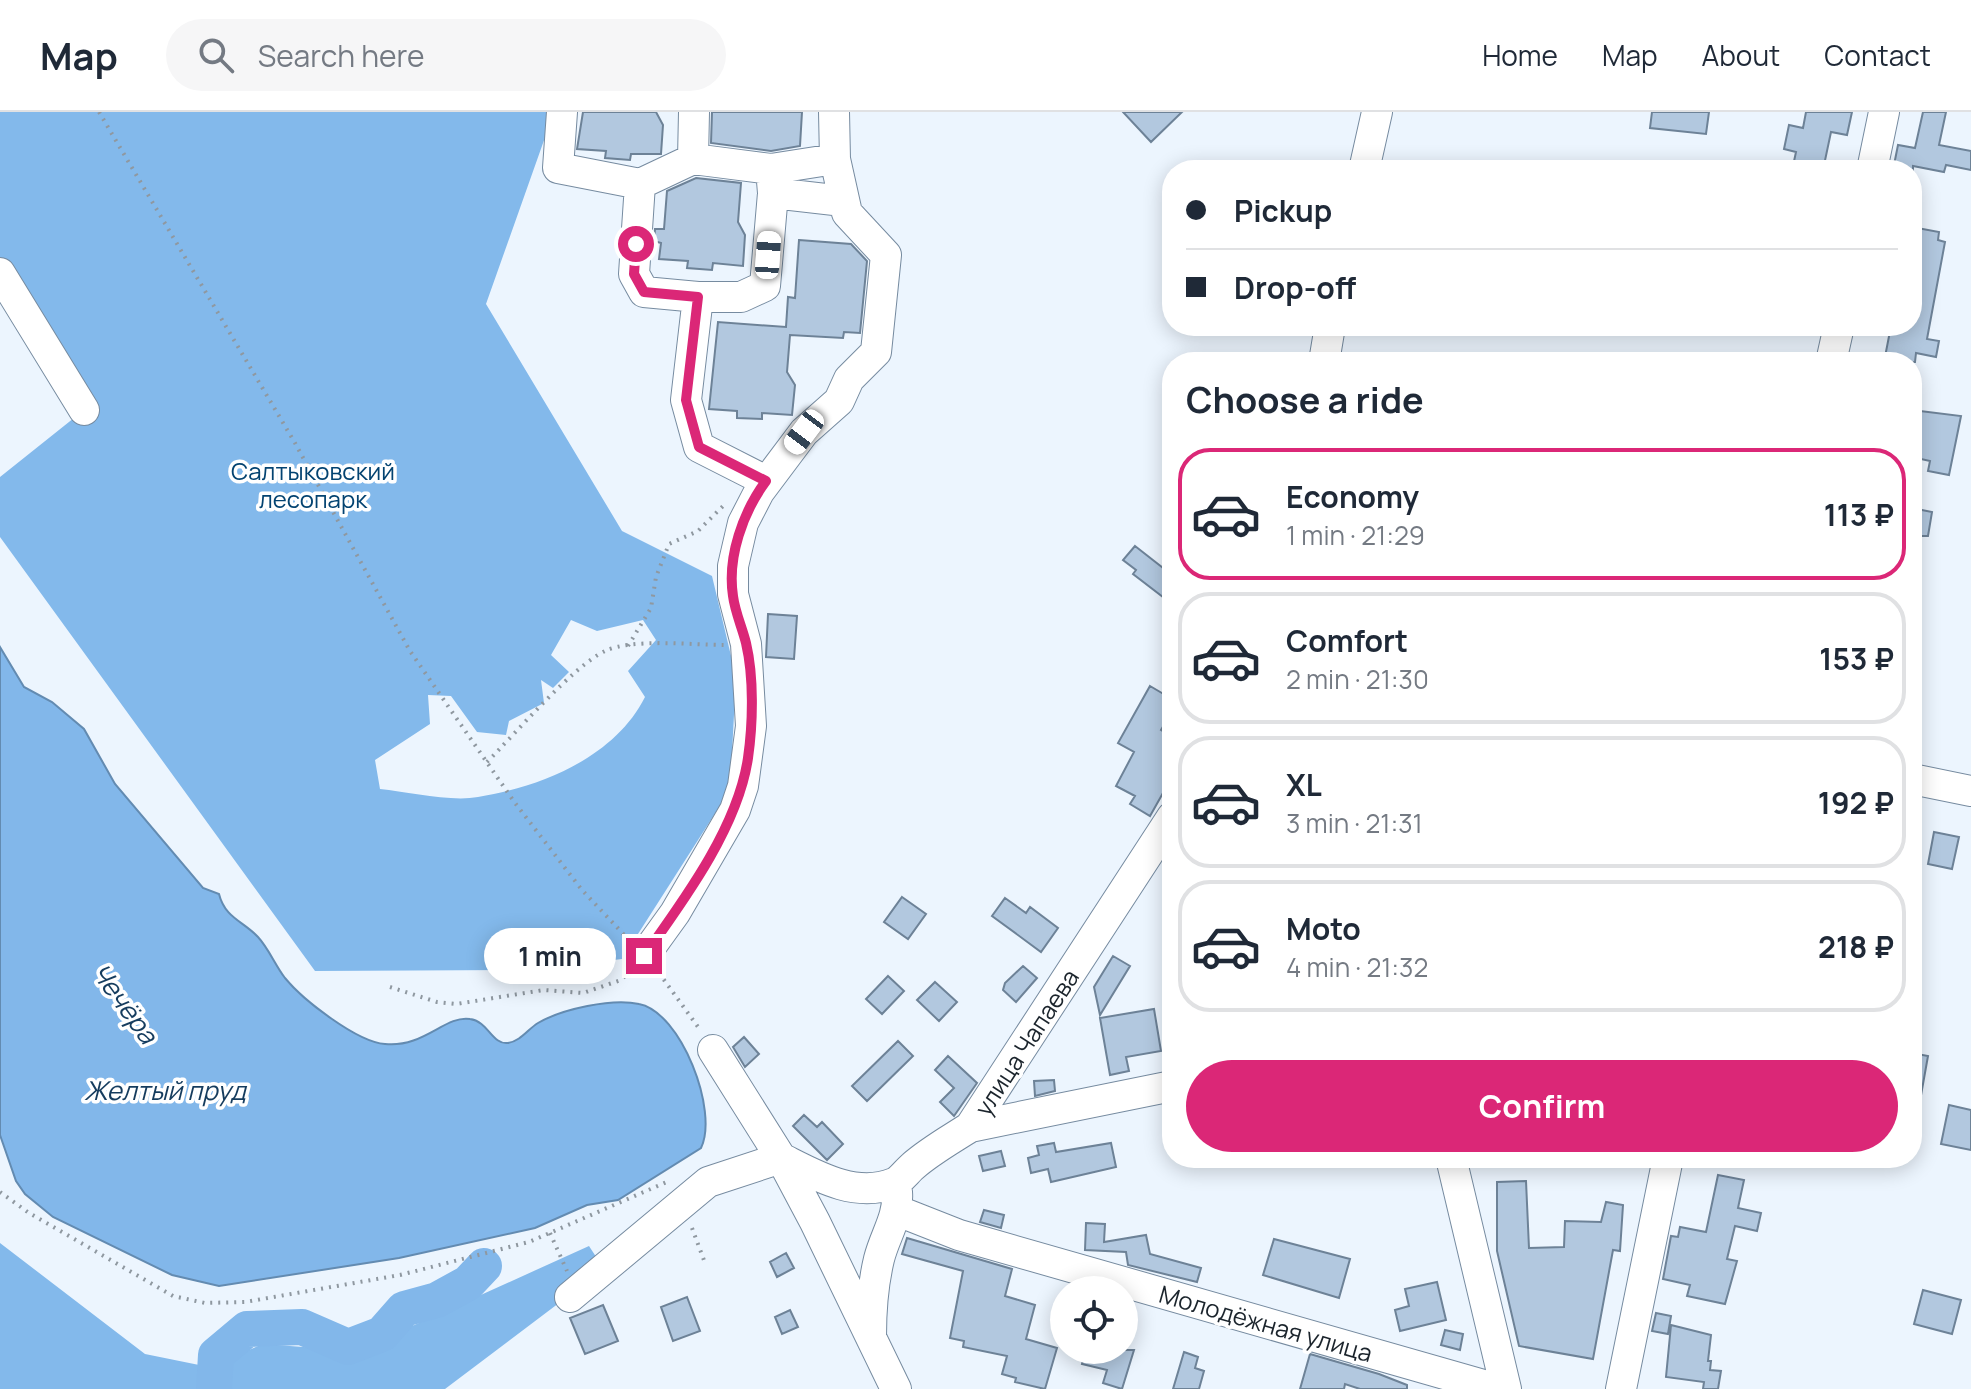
<!DOCTYPE html>
<meta charset="utf-8">
<style>
body{margin:0;font-family:Manrope,sans-serif;background:#f6f6f7;color:#1f2937;height:100vh;display:flex;flex-direction:column;font-size:30px;white-space:nowrap}
*{box-sizing:border-box;margin:0}
p{font-size:26px;color:#747a83}
.icon{flex:none;width:44px;height:44px;fill:none;stroke:currentColor;stroke-width:2;stroke-linecap:round;stroke-linejoin:round}
.map{position:relative;flex:1;overflow:hidden}
.sheet{position:absolute;left:1162px;top:240px;width:760px;height:816px;display:flex;flex-direction:column;background:#fff;border-radius:32px;box-shadow:0 4px 20px #0003}
.sheet>*{flex:none}
.top-card{position:absolute;left:1162px;top:48px;width:760px;height:176px;border-radius:32px;box-shadow:0 4px 20px #0003;display:grid;align-content:center;height:176px;padding:0 24px;background:#fff}
.fabs{position:absolute;left:1050px;top:1164px;display:grid;gap:16px}
.fabs a{display:grid;place-items:center;width:88px;height:88px;border-radius:50%;background:#fff;box-shadow:0 4px 20px #0003;font-size:40px}
.end{position:absolute;width:36px;height:36px;margin:-18px;border:10px solid #db2777;background:#fff;box-shadow:0 0 0 4px #fff}
.from{border-radius:50%}
.bubble{position:absolute;height:56px;border-radius:28px;background:#fff;box-shadow:0 4px 20px #0003;font-size:26px;font-weight:700;line-height:56px;text-align:center}
.car{position:absolute;width:24px;height:48px;margin:-24px -12px;border-radius:10px;box-shadow:0 0 6px 2px #0007;background:linear-gradient(#fff 24%,#345 0 40%,#fff 0 76%,#345 0 86%,#fff 0)}
.top-card b{display:flex;align-items:center;gap:28px;height:76px;font-size:30px}
.top-card b+b{border-top:2px solid #e0e1e3}
.top-card i{width:20px;height:20px;background:#1f2937}
ul{padding:0;list-style:none}
li{display:flex;align-items:center;gap:24px;height:132px;margin:0 16px 12px;padding:0 8px;border:4px solid #e0e1e3;border-radius:32px}
li div{flex:1}
li b{display:block;font-size:30px}
li em{font-style:normal;font-weight:700}
li.current{border-color:#db2777}
li>.icon{width:72px;height:72px;stroke-width:1.5}
h2{padding:0 24px;font-size:36px;line-height:96px}
.primary-button{display:flex;gap:16px;margin-top:auto;padding:16px 24px}
.primary-button a{flex:1;height:92px;border-radius:48px;background:#db2777;color:#fff;font-size:32px;font-weight:700;line-height:92px;text-align:center}
header{display:flex;align-items:center;gap:48px;box-sizing:border-box;height:112px;padding:0 40px;background:#fff;border-bottom:2px solid #e0e1e3}
header strong{font-size:38px}
nav{display:flex;gap:44px;margin-inline-start:auto;font-size:28px}
.search{width:560px;height:72px;background:#f6f6f7;display:flex;align-items:center;gap:20px;box-sizing:border-box;padding:0 28px;border-radius:44px;color:#747a83;font-size:30px}
.map>svg:first-child{display:block}
</style>
<header>
<strong>Map</strong>
<div class="search"><svg class="icon" aria-label="search" viewBox="0 0 24 24"><circle cx="10" cy="10" r="6"/><path d="M15 15l6 6"/></svg>Search here</div>
<nav><a>Home</a><a>Map</a><a>About</a><a>Contact</a></nav>
</header>
<div class="map">
<svg width="1971" height="1277" viewBox="0 0 1971 1277">
<rect width="100%" height="100%" fill="#ecf5fe"/>
<!-- forest -->
<path fill="#83b9eb" fill-rule="evenodd" d="M0,0H554L486,192L622,419L712,464L736,565L730,678L622,847L533,858L315,859L0,425V365L84,298L0,161ZM571,508L597,519L643,508L656,528L628,559L645,585C615,645 541,675 478,685C451,690 408,680 380,677L375,648L430,612L428,583L451,584L477,620L506,623L509,609L544,591L541,568L553,576L569,560L551,543Z
M0,1131L145,1242L209,1255L263,1232L357,1239L589,1134L604,1157L445,1277H0Z"/>
<!-- water -->
<path fill="#82b7ea" stroke="#638bb1" stroke-width="2" d="M0,535L24,575L52,590L84,617L115,672L203,776L219,782C225,806 243,809 258,825C269,837 275,853 285,866C303,888 357,930 385,932C424,936 445,903 470,907C488,909 492,933 508,931C521,929 528,917 538,911C562,897 612,886 639,892C681,900 719,999 701,1036L618,1088L587,1093L535,1116L399,1146L219,1174L172,1163L53,1105L25,1082L16,1069L0,1023Z"/>
<g fill="none" stroke-linecap="round" stroke-linejoin="round">
<!-- river -->
<path stroke="#82b7ea" stroke-width="36" d="M214,1277L216,1243L247,1217L302,1215L348,1235L382,1222L404,1197L437,1188L468,1171L484,1154"/>
</g>
<!-- building -->
<path fill="#b2c8df" stroke="#6d8297" stroke-width="2" d="M583,0H656L663,13L661,42H631L630,48L605,46L606,39L577,37Z
M712,0H802L800,34L771,39L711,31Z
M1123,0H1182L1151,30Z
M1652,0H1709L1706,22L1650,16Z
M1806,0H1852L1847,23L1831,20L1823,58L1793,54L1796,40L1784,37L1789,13L1803,16Z
M1923,0H1946L1939,33L1971,39V58L1946,53L1944,60L1913,54V58H1893L1898,33L1915,36Z
M696,66L741,71L738,110L745,123L743,154L713,151L712,158L687,156L688,149L659,147L661,131L654,129L655,117H664L667,79Z
M1912,115L1939,120L1938,128L1945,130L1927,227L1939,229L1936,245L1916,241L1915,250H1884L1891,214H1912Z
M799,128L851,132L867,149L860,221L844,220L843,226L790,223L787,260L795,273L792,303L762,301V307L737,306V299L709,297L718,210L786,215L788,185L795,186Z
M1912,298L1961,304L1949,363L1928,359L1930,349L1912,345Z
M1912,396L1932,400L1928,424H1912Z
M1135,434L1172,463V492L1133,462L1136,458L1123,448Z
M768,502L797,504L794,547L766,545Z
M1150,574L1172,587V600L1161,618L1172,625V665L1150,704L1130,692L1135,684L1116,674L1134,640L1118,631Z
M1934,720L1959,725L1952,757L1928,752Z
M902,785L926,802L908,827L884,810Z
M1005,786L1026,801L1030,795L1058,816L1041,840L992,804Z
M1113,844L1130,854L1100,903L1094,875Z
M1023,854L1037,866L1016,890L1003,878L1005,871Z
M888,864L904,879L882,902L866,887Z
M935,870L957,890L939,909L917,888Z
M1154,897L1161,939L1126,945L1129,959L1110,963L1100,906Z
M744,925L759,942L745,955L733,935Z
M898,929L913,944L867,989L852,974Z
M1912,941L1928,944L1920,989L1912,988Z
M948,944L977,971L954,1004L940,990L954,976L935,958Z
M1054,968L1055,979L1035,984L1034,969Z
M1949,993L1971,998V1038L1941,1032Z
M804,1003L817,1015L822,1010L843,1032L827,1048L793,1014Z
M1054,1031L1056,1040L1111,1031L1116,1055L1051,1070L1048,1057L1031,1061L1028,1046L1039,1043L1037,1034Z
M1001,1039L1005,1054L983,1059L979,1044Z
M1718,1063L1744,1068L1738,1096L1761,1101L1757,1119L1735,1114L1727,1147L1737,1149L1725,1192L1687,1184L1690,1173L1663,1167L1671,1124L1678,1125L1680,1115L1706,1120Z
M1526,1069L1529,1136L1564,1135L1565,1109L1601,1110L1606,1090L1623,1093L1620,1139L1613,1138L1593,1247L1519,1234L1497,1139V1070Z
M984,1098L1004,1103L1001,1116L980,1110Z
M1086,1111L1105,1112L1104,1130L1146,1123L1150,1142L1201,1156L1197,1170L1128,1153L1126,1140L1085,1138Z
M907,1126L1012,1157L1005,1184L1035,1193L1026,1227L1057,1236L1045,1277L1015,1270L1016,1266L1002,1262L1007,1244L963,1235L964,1229L950,1226L963,1159L902,1142Z
M1274,1127L1350,1147L1339,1186L1263,1163Z
M786,1141L794,1156L777,1165L770,1150Z
M1437,1170L1446,1208L1400,1219L1395,1198L1409,1194L1405,1177Z
M1923,1178L1961,1188L1952,1222L1914,1212Z
M687,1185L700,1219L673,1229L661,1195Z
M603,1193L618,1229L585,1242L570,1206Z
M790,1198L798,1215L782,1222L775,1205Z
M1656,1201L1671,1204L1668,1222L1652,1219Z
M1671,1213L1711,1223L1708,1249H1711L1710,1258L1721,1259L1718,1277H1703L1704,1270L1666,1265Z
M1445,1218L1463,1222L1460,1238L1441,1233Z
M1086,1238H1134L1122,1277L1103,1271L1107,1258L1082,1252Z
M1184,1240L1198,1245L1195,1256L1204,1259L1199,1277H1173Z
M1310,1242L1379,1262L1407,1273V1277H1360L1345,1272L1344,1277H1300Z"/>
<g fill="none" stroke-linecap="round" stroke-linejoin="round">
<defs>
<path id="minor" d="M562,0L558,56L640,72
M694,0L693,47L771,57
M693,47L640,72L634,162L644,180L698,185
M835,47L771,57L773,81L843,89
M1364,58L1377,0
M1872,58L1884,0
M0,161L84,298
M1324,250L1330,214
M1831,250L1839,214
M766,369L699,335L686,288L698,185H741L765,174L773,81
M1912,667L1971,679
M644,844L675,801L735,698L743,674L751,614L746,532L733,482V454L743,411L759,380L804,320L839,289L849,267L876,240L886,143L847,101L835,47L834,0
M713,938L781,1046L815,1110L896,1277
M970,1015L1172,974
M781,1046C815,1063 855,1087 894,1071C901,1068 907,1059 913,1054C930,1039 950,1028 970,1015L1172,705
M1451,1046L1506,1277
M898,1099L959,1123L1497,1277
M570,1185L708,1070L781,1046
M871,1224C871,1198 873,1172 879,1147C885,1123 899,1105 897,1080
M1621,1277L1668,1046"/>
</defs>
<!-- minor casing -->
<use href="#minor" stroke="#768ba0" stroke-width="32"/>
<!-- path -->
<path stroke="#8f98a0" stroke-width="4" stroke-dasharray="2 6" stroke-linecap="butt" d="M99,0L295,331L410,539L515,691L582,778L629,828
M628,534L651,496L656,465L669,432L698,419L723,394
M487,650C515,622 573,554 605,539C632,526 693,533 724,533
M659,861L701,919
M390,875L437,890L456,892L544,878L583,881L621,868L629,860
M0,1080L29,1101L173,1184L205,1191L245,1190L400,1163L529,1130L669,1069
M692,1116L705,1151
M550,1121L567,1159"/>
<!-- minor -->
<use href="#minor" stroke="#fff" stroke-width="30"/>
</g>
<g fill="none" stroke-linecap="round" stroke-linejoin="round">
<!-- route -->
<path stroke="#db2777" stroke-width="10" d="M636,132L634,162L644,180L698,185L686,288L699,335L766,369C743,400 727,445 733,484C735,500 742,515 746,531C754,565 753,611 748,646C738,715 684,788 644,844"/>
</g>
<g text-anchor="middle" dominant-baseline="central" stroke-width="7" stroke-linejoin="round" paint-order="stroke">
<!-- park labels -->
<g font-size="24" fill="#034371" stroke="#fff">
<text x="313" y="358">Салтыковский<tspan x="313" dy="28">лесопарк</tspan></text>
</g>
<!-- street labels -->
<g font-size="24" fill="#1b242c" stroke="#fff">
<text transform="translate(1026 930) rotate(-57)">улица Чапаева</text>
<text transform="translate(1266 1211) rotate(16)">Молодёжная улица</text>
</g>
<!-- water labels -->
<g font-size="26" font-style="italic" fill="#153c5e" stroke="#fff">
<text transform="translate(125 891) rotate(54)">Чечёра</text>
<text x="165" y="978">Желтый пруд</text>
</g>
</g>
</svg>
<div class="fabs">
<a><svg class="icon" aria-label="locate" viewBox="0 0 24 24"><circle cx="12" cy="12" r="6"/><path d="M12 2v4M12 18v4M2 12h4M18 12h4"/></svg></a>
</div>
<i class="end from" style="left:636px;top:132px"></i>
<i class="end" style="left:644px;top:844px"></i>
<div class="bubble" style="left:484px;top:816px;width:132px">1 min</div>
<i class="car" style="left:768px;top:143px;rotate:4deg"></i>
<i class="car" style="left:804px;top:320px;rotate:217deg"></i>
<div class="top-card">
<b><i class="from"></i>Pickup</b>
<b><i></i>Drop-off</b>
</div>
<section class="sheet">
<h2>Choose a ride</h2>
<ul>
<li class="current"><svg class="icon" aria-label="car" viewBox="0 0 24 24"><path d="M5 17H2v-5l4-1 3-4h7l3 4 3 1v5h-3M9 17h6M6 11h13"/><circle cx="7" cy="17" r="2"/><circle cx="17" cy="17" r="2"/></svg><div><b>Economy</b><p>1 min · 21:29</p></div><em>113 ₽</em></li>
<li><svg class="icon" aria-label="car" viewBox="0 0 24 24"><path d="M5 17H2v-5l4-1 3-4h7l3 4 3 1v5h-3M9 17h6M6 11h13"/><circle cx="7" cy="17" r="2"/><circle cx="17" cy="17" r="2"/></svg><div><b>Comfort</b><p>2 min · 21:30</p></div><em>153 ₽</em></li>
<li><svg class="icon" aria-label="car" viewBox="0 0 24 24"><path d="M5 17H2v-5l4-1 3-4h7l3 4 3 1v5h-3M9 17h6M6 11h13"/><circle cx="7" cy="17" r="2"/><circle cx="17" cy="17" r="2"/></svg><div><b>XL</b><p>3 min · 21:31</p></div><em>192 ₽</em></li>
<li><svg class="icon" aria-label="car" viewBox="0 0 24 24"><path d="M5 17H2v-5l4-1 3-4h7l3 4 3 1v5h-3M9 17h6M6 11h13"/><circle cx="7" cy="17" r="2"/><circle cx="17" cy="17" r="2"/></svg><div><b>Moto</b><p>4 min · 21:32</p></div><em>218 ₽</em></li>
</ul>
<div class="primary-button"><a>Confirm</a></div>
</section>
</div>
